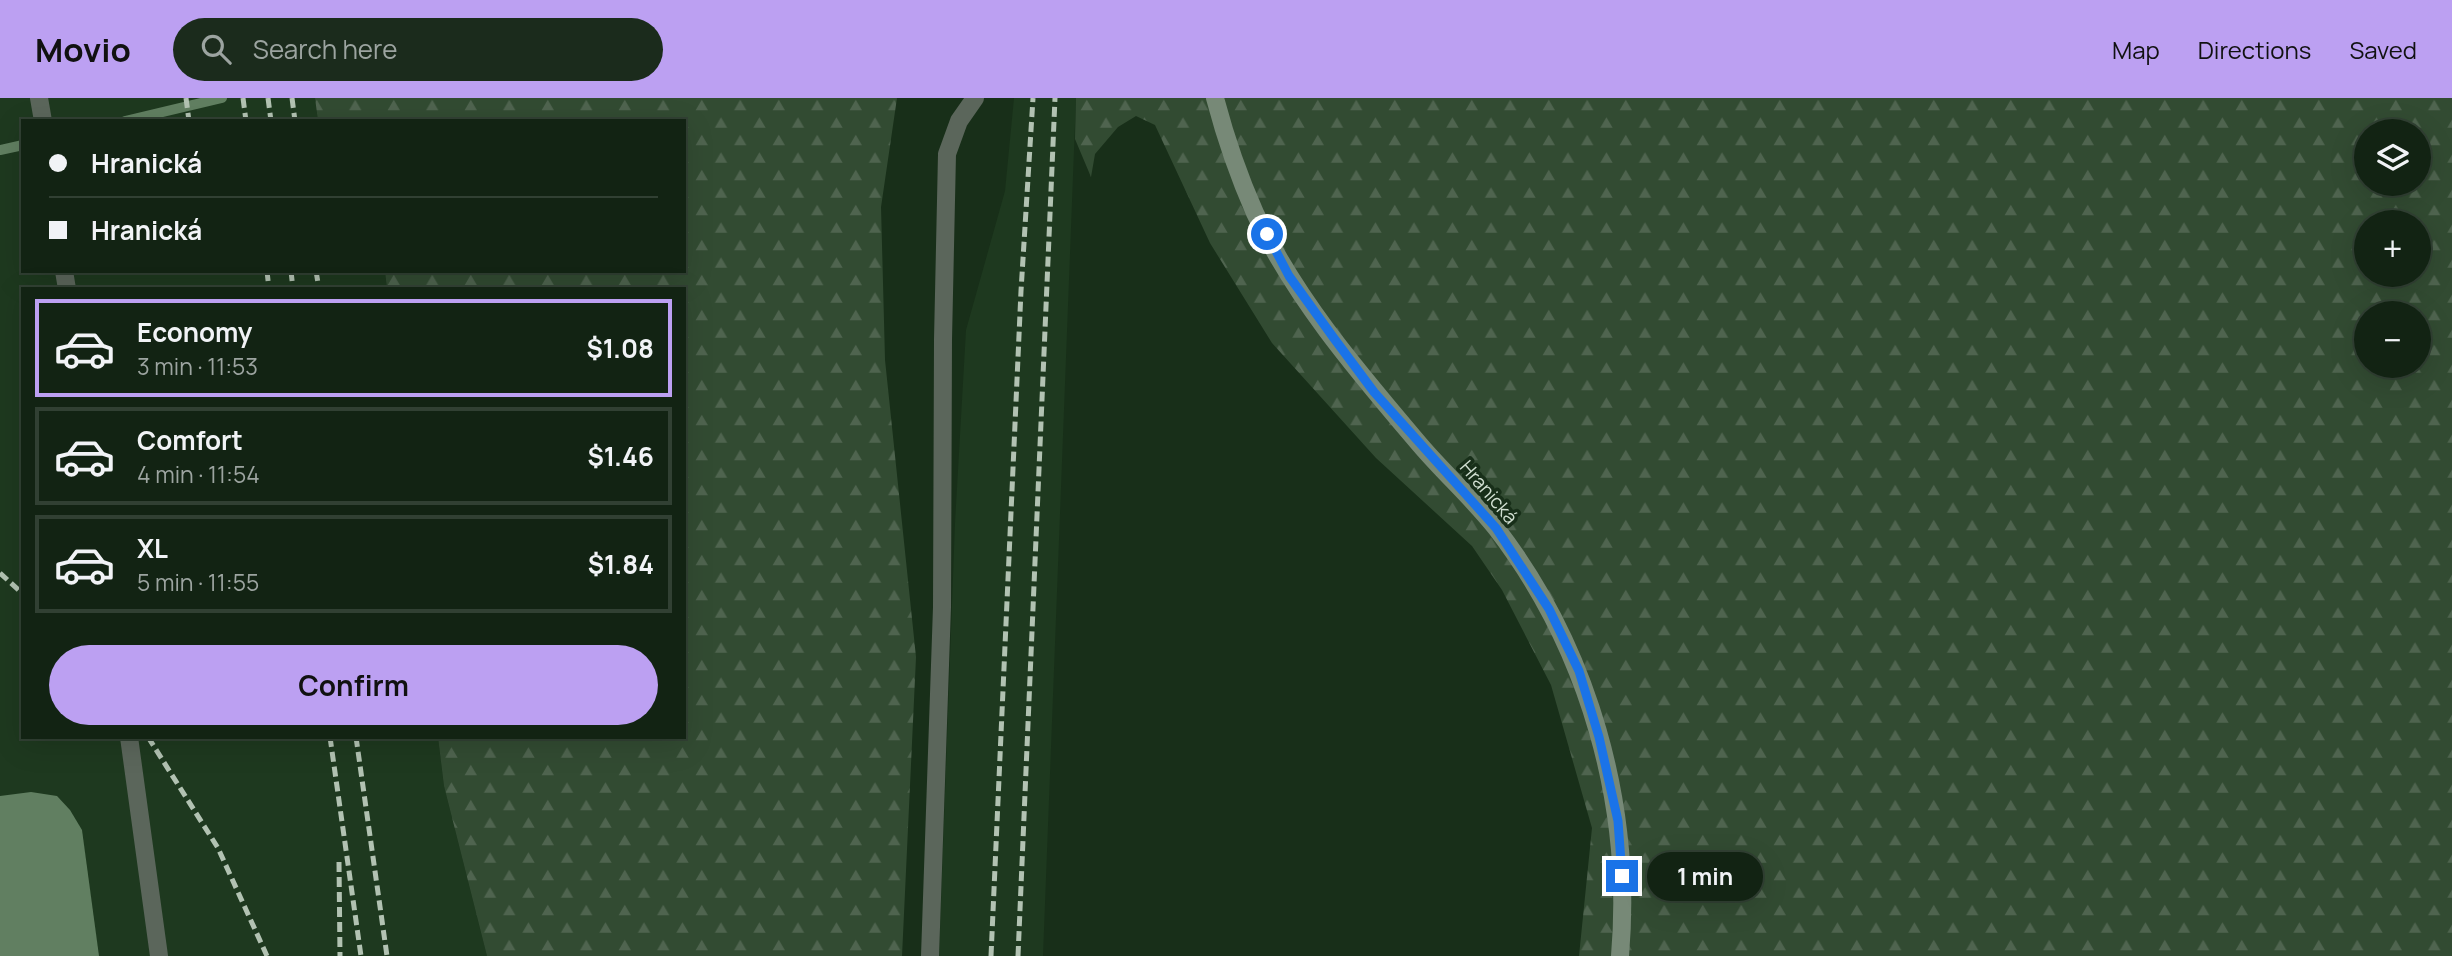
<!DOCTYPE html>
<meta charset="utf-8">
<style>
body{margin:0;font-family:Manrope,sans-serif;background:#1b2b1c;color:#f1f3f6;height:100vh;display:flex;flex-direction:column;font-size:26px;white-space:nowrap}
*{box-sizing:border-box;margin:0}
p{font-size:23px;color:#9ca4a0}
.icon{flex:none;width:38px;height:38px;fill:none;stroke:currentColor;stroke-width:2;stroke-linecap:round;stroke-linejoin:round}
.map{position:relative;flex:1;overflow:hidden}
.sheet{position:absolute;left:21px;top:189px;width:665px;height:452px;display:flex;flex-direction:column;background:#122313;border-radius:0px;box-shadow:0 7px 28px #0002,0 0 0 2px #314033}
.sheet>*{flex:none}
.hud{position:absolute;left:21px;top:21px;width:665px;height:154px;border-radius:0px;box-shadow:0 7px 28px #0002,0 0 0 2px #314033;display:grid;align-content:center;height:154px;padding:0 28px;background:#122313}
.fabs{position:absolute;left:2354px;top:21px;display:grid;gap:14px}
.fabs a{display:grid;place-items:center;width:77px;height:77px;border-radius:50%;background:#122313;box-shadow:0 7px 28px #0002,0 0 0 2px #314033;font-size:35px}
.end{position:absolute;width:32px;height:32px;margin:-16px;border:9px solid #1a73e8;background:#fff;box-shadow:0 0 0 4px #fff}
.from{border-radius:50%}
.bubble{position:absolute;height:49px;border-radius:24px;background:#122313;box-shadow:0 7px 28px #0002,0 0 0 2px #314033;font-size:23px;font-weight:700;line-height:49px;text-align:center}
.hud b{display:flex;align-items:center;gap:24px;height:66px;font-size:26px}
.hud b+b{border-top:2px solid #314033}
.hud i{width:18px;height:18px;background:#f1f3f6}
ul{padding:12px 0 0;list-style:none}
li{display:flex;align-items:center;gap:21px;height:98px;margin:0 14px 10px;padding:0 14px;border:4px solid #314033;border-radius:0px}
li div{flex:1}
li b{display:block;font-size:26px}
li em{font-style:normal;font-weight:700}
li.selected{border-color:#bca0f2}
li>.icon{width:63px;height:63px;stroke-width:1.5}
.cta{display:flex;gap:14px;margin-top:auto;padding:14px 28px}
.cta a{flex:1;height:80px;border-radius:42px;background:#bca0f2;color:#111;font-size:28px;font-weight:700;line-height:80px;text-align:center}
header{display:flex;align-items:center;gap:42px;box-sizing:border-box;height:98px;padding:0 35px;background:#bca0f2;color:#111}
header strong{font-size:33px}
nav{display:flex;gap:38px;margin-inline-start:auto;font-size:24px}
.search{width:490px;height:63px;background:#1b2b1c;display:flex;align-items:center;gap:18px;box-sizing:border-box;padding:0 24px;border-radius:38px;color:#9ca4a0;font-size:26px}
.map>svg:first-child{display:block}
</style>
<header>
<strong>Movio</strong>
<div class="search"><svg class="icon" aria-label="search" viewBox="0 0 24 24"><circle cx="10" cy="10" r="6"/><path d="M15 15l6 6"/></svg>Search here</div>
<nav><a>Map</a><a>Directions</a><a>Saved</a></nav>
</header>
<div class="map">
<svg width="2452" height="858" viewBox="0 0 2452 858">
<defs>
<pattern id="forest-firs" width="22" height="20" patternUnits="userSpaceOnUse" patternTransform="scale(1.75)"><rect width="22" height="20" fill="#324b32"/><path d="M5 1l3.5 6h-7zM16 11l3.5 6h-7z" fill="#4f644f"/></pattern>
</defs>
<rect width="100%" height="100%" fill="#182f19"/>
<!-- built -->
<path fill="#1e391f" d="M0,0H315L318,23H23V173H385L387,191H23V639H438L444,688L487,858H0Z
M1014,0H1076L1043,858H939L955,425L966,232L1005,93Z"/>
<!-- forest -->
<path fill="url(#forest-firs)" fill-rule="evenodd" d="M315,0H897L881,109L885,262L916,559L902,858H487L444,688L438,639H684V191H387L385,173H684V23H318Z
M1076,0H2452V858H1579L1592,730L1551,587L1502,492L1472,448L1376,360L1272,245L1210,145L1155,27L1136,18L1118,29L1095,56L1091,79L1075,41ZM2366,33H2418V86H2366ZM2366,124H2418V177H2366ZM2366,215H2418V268H2366Z"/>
<!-- water -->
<path fill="#617f61" d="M31,694L57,698L70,712L82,732L99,858H0V698Z"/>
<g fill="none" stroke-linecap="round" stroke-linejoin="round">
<!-- stream -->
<path stroke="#617f61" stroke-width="10" d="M125,23L222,0
M0,52L23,47"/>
<!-- lane -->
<path stroke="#5b665b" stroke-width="18" d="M39,0L43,23
M64,173L67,191
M129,639L159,858
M930,858L942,509L943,242L947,56L959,23L975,0"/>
<!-- secondary -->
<path stroke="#778977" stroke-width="18" d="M1215,0C1225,38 1239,79 1255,115C1295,201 1360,276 1421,348C1445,376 1473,401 1496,430C1589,551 1633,707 1620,858"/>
<!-- rail -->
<path stroke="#b2c2b2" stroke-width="5" stroke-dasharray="10 5" stroke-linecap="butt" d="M186,0L189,23
M243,0L246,23
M268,0L271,23
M292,0L295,23
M267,173L269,191
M291,173L293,191
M316,173L319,191
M0,475L23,496
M148,639L218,750L267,858
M330,639L361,858
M356,639L387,858
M339,764L340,858
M991,858L1021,193L1033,0
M1018,858L1055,0"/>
</g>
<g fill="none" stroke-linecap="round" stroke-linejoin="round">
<!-- route -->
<path stroke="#1a73e8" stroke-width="9" d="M1267,136L1289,178L1333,239L1374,294L1496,430L1549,511L1579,573L1599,639L1618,723L1622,778"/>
</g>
<g text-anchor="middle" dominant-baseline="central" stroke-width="7" stroke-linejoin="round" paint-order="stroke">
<!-- street labels -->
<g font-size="19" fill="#d0ded0" stroke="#182f19">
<text transform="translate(1489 394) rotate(49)">Hranická</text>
</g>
</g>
</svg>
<div class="fabs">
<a><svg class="icon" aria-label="layers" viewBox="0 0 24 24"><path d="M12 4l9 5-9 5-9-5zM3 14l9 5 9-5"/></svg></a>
<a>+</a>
<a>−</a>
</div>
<i class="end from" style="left:1267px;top:136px"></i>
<i class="end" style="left:1622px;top:778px"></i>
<div class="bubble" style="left:1647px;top:754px;width:116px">1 min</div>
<div class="hud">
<b><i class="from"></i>Hranická</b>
<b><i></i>Hranická</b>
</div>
<section class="sheet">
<ul>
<li class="selected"><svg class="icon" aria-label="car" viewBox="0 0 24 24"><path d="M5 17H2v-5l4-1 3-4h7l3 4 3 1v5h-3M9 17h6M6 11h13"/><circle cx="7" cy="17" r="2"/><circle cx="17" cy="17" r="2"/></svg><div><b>Economy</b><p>3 min · 11:53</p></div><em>$1.08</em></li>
<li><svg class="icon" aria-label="car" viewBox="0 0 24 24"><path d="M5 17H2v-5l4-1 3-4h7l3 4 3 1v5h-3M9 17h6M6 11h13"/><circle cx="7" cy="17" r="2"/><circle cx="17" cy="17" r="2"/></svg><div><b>Comfort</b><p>4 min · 11:54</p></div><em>$1.46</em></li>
<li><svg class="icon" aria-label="car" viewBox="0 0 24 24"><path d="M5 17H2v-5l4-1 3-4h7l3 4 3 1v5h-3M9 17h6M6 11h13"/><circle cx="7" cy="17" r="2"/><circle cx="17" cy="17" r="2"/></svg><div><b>XL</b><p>5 min · 11:55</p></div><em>$1.84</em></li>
</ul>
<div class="cta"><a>Confirm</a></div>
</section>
</div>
